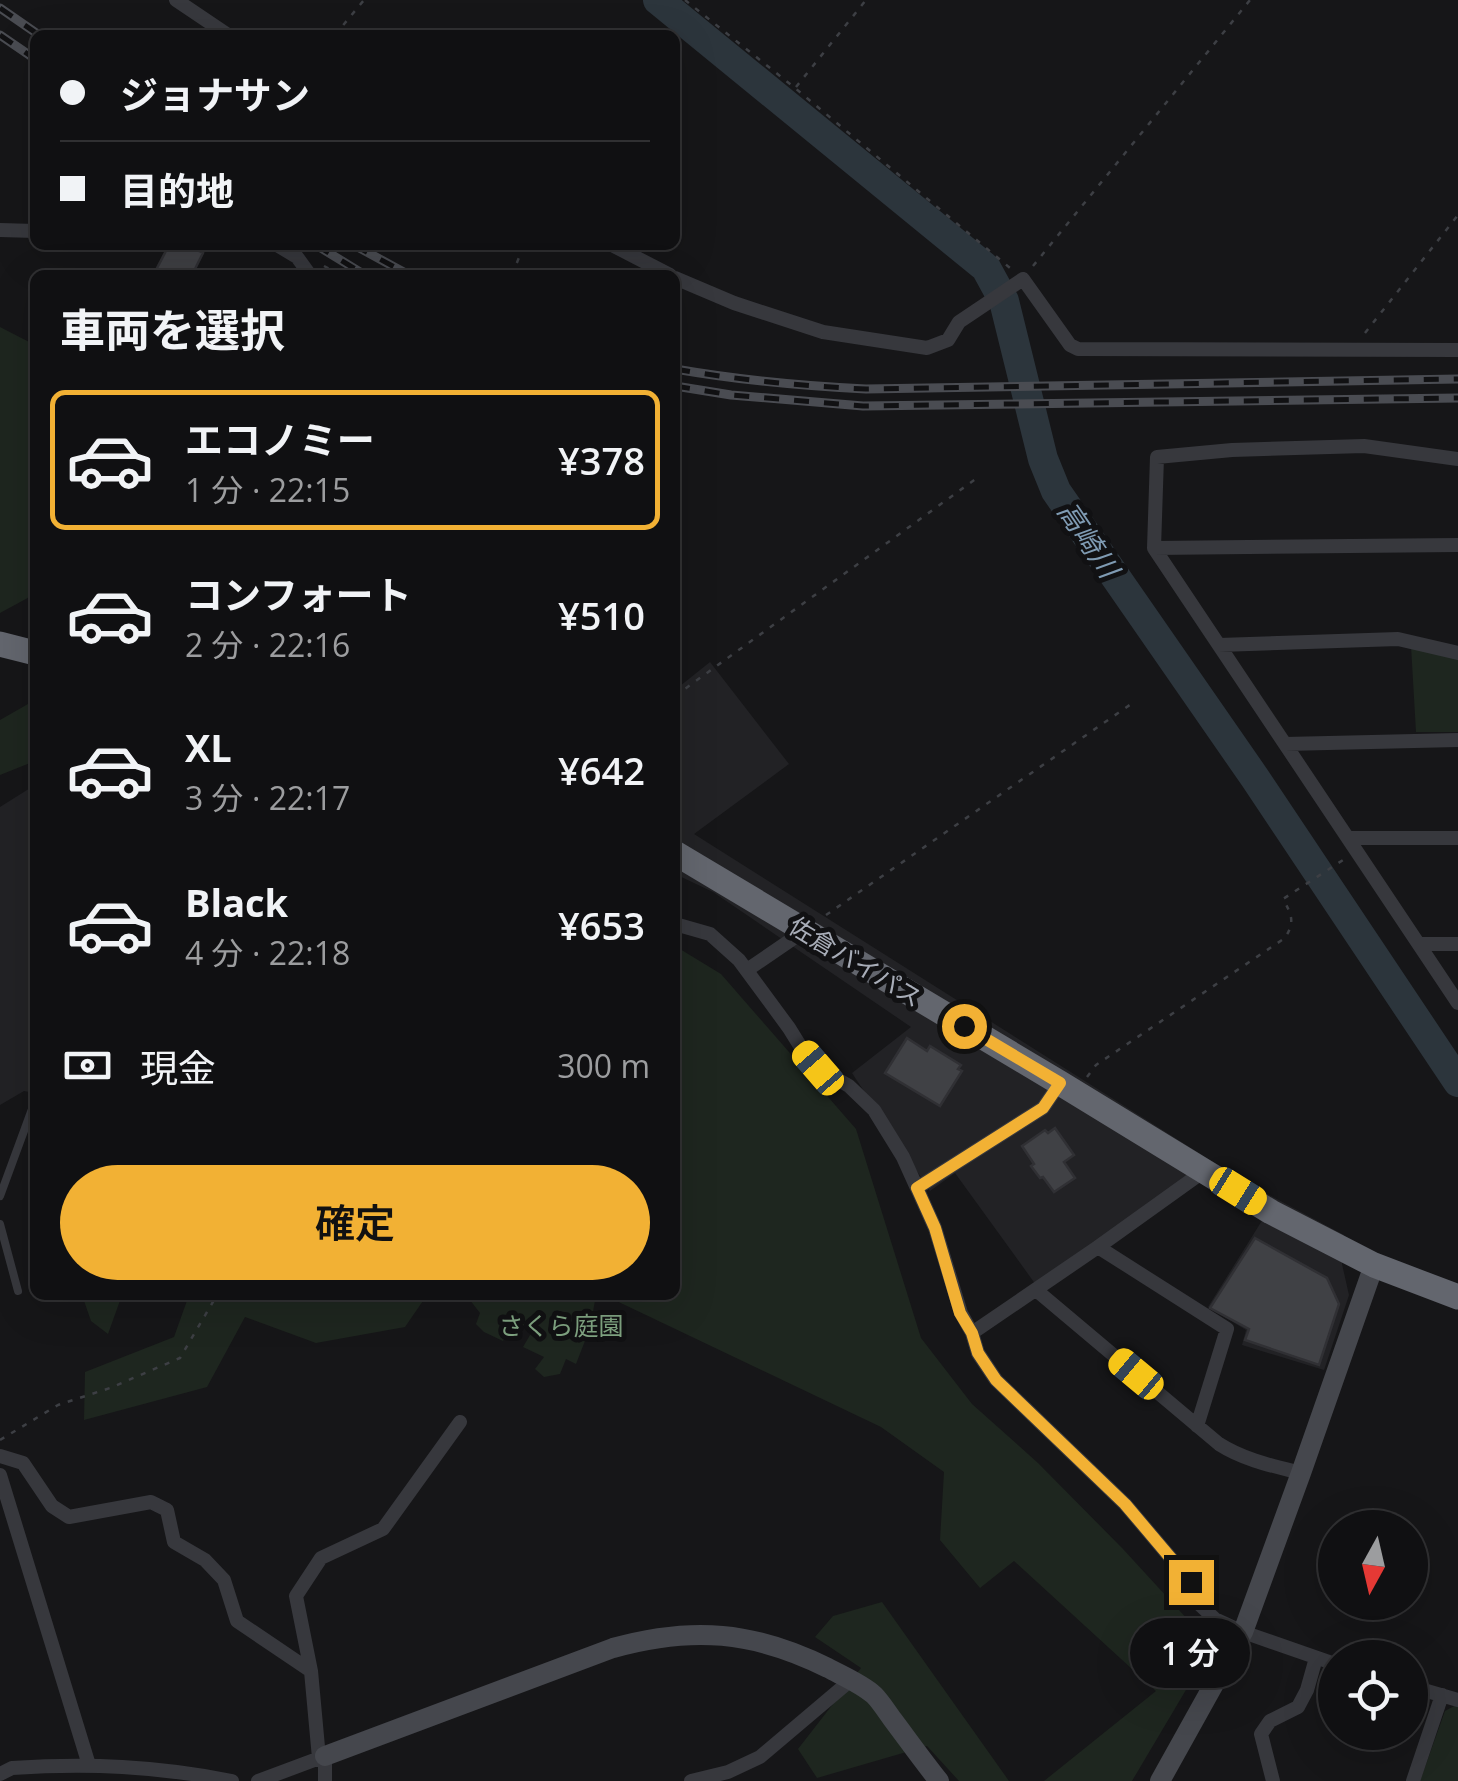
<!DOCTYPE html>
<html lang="ja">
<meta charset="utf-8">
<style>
body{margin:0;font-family:"Open Sans","Noto Sans JP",sans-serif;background:#19191b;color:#f1f3f6;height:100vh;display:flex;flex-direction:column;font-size:38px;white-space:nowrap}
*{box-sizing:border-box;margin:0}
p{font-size:32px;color:#9c9d9f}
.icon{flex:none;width:55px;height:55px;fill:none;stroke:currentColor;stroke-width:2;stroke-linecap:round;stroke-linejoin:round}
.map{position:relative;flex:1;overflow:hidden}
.sheet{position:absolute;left:30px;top:270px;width:650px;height:1030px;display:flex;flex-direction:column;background:#101012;border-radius:15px;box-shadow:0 10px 40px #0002,0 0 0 2px #303032}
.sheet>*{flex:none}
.banner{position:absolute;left:30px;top:30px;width:650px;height:220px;border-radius:15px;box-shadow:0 10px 40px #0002,0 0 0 2px #303032;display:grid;align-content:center;height:220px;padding:0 30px;background:#101012}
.needle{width:65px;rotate:188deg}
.buttons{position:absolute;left:1318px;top:1510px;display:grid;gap:20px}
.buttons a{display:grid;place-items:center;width:110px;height:110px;border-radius:50%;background:#101012;box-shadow:0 10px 40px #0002,0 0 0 2px #303032;font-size:50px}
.end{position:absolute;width:45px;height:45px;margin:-22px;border:12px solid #f2b134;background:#111;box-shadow:0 0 0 5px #111}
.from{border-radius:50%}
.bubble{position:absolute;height:70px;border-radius:35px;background:#101012;box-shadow:0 10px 40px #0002,0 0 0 2px #303032;font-size:32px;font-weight:600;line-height:70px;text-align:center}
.car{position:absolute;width:30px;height:60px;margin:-30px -15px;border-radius:12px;box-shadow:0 0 8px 2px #0007;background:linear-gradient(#f5c518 24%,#345 0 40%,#f5c518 0 76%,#345 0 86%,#f5c518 0)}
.banner b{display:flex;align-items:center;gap:35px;height:95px;font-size:38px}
.banner b+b{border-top:2px solid #303032}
.banner i{width:25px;height:25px;background:#f1f3f6}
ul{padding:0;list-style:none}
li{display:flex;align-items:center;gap:30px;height:140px;margin:0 20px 15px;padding:0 10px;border:5px solid transparent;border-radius:15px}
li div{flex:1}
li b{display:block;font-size:38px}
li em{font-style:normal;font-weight:600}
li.selected{border-color:#f2b134}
li>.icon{width:90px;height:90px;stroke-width:1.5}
h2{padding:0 30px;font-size:45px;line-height:120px}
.pay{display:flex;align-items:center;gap:25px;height:110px;padding:0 30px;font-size:38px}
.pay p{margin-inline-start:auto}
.button{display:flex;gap:20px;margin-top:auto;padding:20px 30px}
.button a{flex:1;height:115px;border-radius:60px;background:#f2b134;color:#111;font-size:40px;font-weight:600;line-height:115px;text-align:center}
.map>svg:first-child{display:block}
</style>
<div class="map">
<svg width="1458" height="1781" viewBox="0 0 1458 1781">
<rect width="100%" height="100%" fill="#161618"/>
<!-- built -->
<path fill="#222225" d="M710,662L789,764L694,834L1210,1160L1273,1197L1344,1235L1342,1264L1349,1295L1324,1370L1242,1345L1246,1330L1208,1307L1263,1219L1192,1172L1036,1285L955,1173L930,1191L852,1073L911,1027L713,892L675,874V690Z
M35,785V1093L24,1091L0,1105V807Z"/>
<!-- green -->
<path fill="#1e261f" d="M0,327L35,345V594L0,613Z
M1411,646L1458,659V732H1416Z
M35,700V761L0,775V720Z
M675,946L721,974L856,1129L921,1338L972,1404L1038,1463L1123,1549L1212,1646L1132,1781H1044L1156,1691L1014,1561L980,1588L940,1540L944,1472L881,1427L604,1295H675Z
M82,1295H122L108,1334L91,1321Z
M189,1295H427L405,1327L316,1343L245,1317L207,1387L84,1420L85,1372L174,1337Z
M466,1295H596L590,1328L576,1364L566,1359L560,1374L544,1377L535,1369L544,1357L523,1347L533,1330L514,1321L503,1341L484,1332L476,1324L480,1313Z
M882,1602L1009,1781H959L927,1746L817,1778L798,1749L861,1668L815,1637L833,1616Z
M1456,1705H1458V1781H1420L1445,1711Z"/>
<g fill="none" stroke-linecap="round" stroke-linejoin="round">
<!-- river -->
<path stroke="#2c353c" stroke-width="30" d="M658,0L986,268L1004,301L1043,459L1056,491L1255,778L1458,1082"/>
</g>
<!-- building -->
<path fill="#404145" stroke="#303034" stroke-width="2.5" d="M169,245H187L203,253L192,275H161L155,272Z
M907,1038L927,1051L930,1046L961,1065L958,1069L962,1071L940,1106L885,1073Z
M1055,1128L1074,1155L1064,1162L1075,1178L1054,1192L1043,1177L1040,1178L1031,1166L1034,1164L1022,1146L1045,1130L1048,1133Z
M1255,1238L1327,1278L1339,1304L1319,1365L1245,1340L1249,1329L1210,1308Z"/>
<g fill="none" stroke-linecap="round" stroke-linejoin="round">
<!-- path -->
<path stroke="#3d3f44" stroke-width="2.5" stroke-dasharray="5 8" stroke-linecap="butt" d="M685,0L795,88L1010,268
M335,35L364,0
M796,87L866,0
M324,266L340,275
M1033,266L1250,0
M512,275L524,245
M1365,333L1458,215
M675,696L977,478
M826,915L1134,702
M1087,1077L1096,1065L1285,938C1295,922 1292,915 1283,899L1343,860
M0,1440L58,1405L110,1388L180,1358L217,1295"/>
<!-- lane -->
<path stroke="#37383d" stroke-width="8" d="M0,1196L35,1101
M0,1224L18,1291"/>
<!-- street -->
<path stroke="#37383d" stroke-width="14" d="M176,0L228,35
M0,230L35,231
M277,245L297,257L310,275
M612,245L670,275
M675,278L734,303L823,332L927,348L948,340L959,322L1023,279L1070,345L1078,349L1458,350
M1458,459L1364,446L1232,450L1157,457L1154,548L1458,1003
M1154,548L1458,545
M1219,645L1398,639L1458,653
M1285,744L1458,740
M1348,838H1458
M675,924L710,934L739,960L789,1028L802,1049L818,1068L849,1086L874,1110L903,1157L935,1228L961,1313L972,1333L978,1353L996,1380L1125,1504L1191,1582L1199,1604L1215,1619L1243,1632L1335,1664
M1419,944H1458
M747,970L804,931
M917,1188L1043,1108L1060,1083
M1098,1247L1227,1329L1197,1426
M1036,1290L1219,1444C1244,1460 1273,1466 1301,1473
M972,1333L1098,1247L1204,1171
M0,1456L23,1463L52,1506L69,1517L151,1502L167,1510L174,1542L205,1560L224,1580L237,1621L311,1671L319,1758
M0,1475L89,1765
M311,1671L296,1596L321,1558L383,1529L460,1422
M1410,1686L1458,1700
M0,1774L12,1768C88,1763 157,1766 232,1781
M258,1781L325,1756V1781
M691,1781L728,1772L760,1757L851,1680
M1273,1781L1261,1734L1270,1721L1298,1707L1307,1690L1316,1658
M1413,1781L1442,1695"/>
<!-- secondary -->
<path stroke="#45474d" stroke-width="20" d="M325,1756L613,1648C692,1626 754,1631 828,1668C843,1676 862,1684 874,1695C881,1702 887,1712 893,1720C908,1740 923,1761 939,1781
M1160,1781L1243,1632L1301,1473L1374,1265"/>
<!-- highway -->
<path stroke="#63666e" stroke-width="25" d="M0,644L35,653
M675,853L1060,1083L1271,1212L1374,1265L1458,1297"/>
<defs>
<path id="rail" d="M0,8L39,35
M0,35L35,59
M316,245L365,275
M354,245L409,275
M675,369C739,380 801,386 866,389L1458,379
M675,386L731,395L863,406L1458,398"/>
</defs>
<!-- rail casing -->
<use href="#rail" stroke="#4a4c52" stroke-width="9"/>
<!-- rail -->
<use href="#rail" stroke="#111113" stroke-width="5" stroke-dasharray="15" stroke-linecap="butt"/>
</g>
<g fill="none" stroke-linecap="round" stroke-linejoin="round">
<!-- route -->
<path stroke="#f2b134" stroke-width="12" d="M964,1026L1060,1083L1043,1108L917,1188L935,1228L960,1313L972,1333L978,1353L996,1380L1125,1504L1191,1582"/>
</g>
<g text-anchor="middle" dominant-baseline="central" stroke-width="10" stroke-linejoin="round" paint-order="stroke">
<!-- street labels -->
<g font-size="25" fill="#a8adb8" stroke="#111113">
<text transform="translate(856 961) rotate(31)">佐倉バイパス</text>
</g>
<!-- park labels -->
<g font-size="25" fill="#7fa381" stroke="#111113">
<text x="561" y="1325">さくら庭園</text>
</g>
<!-- water labels -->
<g font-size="28" font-style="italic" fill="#7f9bb3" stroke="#111113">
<text transform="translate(1089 539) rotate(56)">高崎川</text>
</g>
</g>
</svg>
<div class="buttons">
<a><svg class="needle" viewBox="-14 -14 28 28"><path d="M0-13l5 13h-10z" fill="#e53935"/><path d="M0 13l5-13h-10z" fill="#9c9d9f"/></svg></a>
<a><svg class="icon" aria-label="locate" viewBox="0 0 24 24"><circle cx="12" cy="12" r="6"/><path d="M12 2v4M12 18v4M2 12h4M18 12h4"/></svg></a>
</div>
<i class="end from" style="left:964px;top:1026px"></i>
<i class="end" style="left:1191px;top:1582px"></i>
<div class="bubble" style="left:1130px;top:1618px;width:120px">1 分</div>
<i class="car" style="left:818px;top:1068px;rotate:319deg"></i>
<i class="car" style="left:1238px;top:1191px;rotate:122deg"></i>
<i class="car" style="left:1136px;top:1374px;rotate:310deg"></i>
<div class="banner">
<b><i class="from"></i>ジョナサン</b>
<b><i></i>目的地</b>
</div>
<section class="sheet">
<h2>車両を選択</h2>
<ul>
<li class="selected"><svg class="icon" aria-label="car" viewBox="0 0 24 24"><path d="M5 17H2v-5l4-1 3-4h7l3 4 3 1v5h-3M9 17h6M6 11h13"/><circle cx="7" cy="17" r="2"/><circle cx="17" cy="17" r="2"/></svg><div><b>エコノミー</b><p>1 分 · 22:15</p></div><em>¥378</em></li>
<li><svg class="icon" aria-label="car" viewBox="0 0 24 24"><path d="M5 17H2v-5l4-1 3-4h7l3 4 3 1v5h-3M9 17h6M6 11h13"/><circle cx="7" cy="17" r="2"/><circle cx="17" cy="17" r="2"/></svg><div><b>コンフォート</b><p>2 分 · 22:16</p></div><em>¥510</em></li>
<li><svg class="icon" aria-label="car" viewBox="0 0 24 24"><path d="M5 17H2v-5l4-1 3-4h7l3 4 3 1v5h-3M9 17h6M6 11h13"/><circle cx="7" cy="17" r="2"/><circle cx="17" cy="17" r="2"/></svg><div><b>XL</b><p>3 分 · 22:17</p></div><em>¥642</em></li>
<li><svg class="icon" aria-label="car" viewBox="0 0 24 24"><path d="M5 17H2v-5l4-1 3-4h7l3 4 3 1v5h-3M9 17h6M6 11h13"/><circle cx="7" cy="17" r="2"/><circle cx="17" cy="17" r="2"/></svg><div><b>Black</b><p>4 分 · 22:18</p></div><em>¥653</em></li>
</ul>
<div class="pay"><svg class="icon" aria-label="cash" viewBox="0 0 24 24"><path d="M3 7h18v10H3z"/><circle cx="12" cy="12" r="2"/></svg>現金<p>300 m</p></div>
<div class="button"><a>確定</a></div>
</section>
</div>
